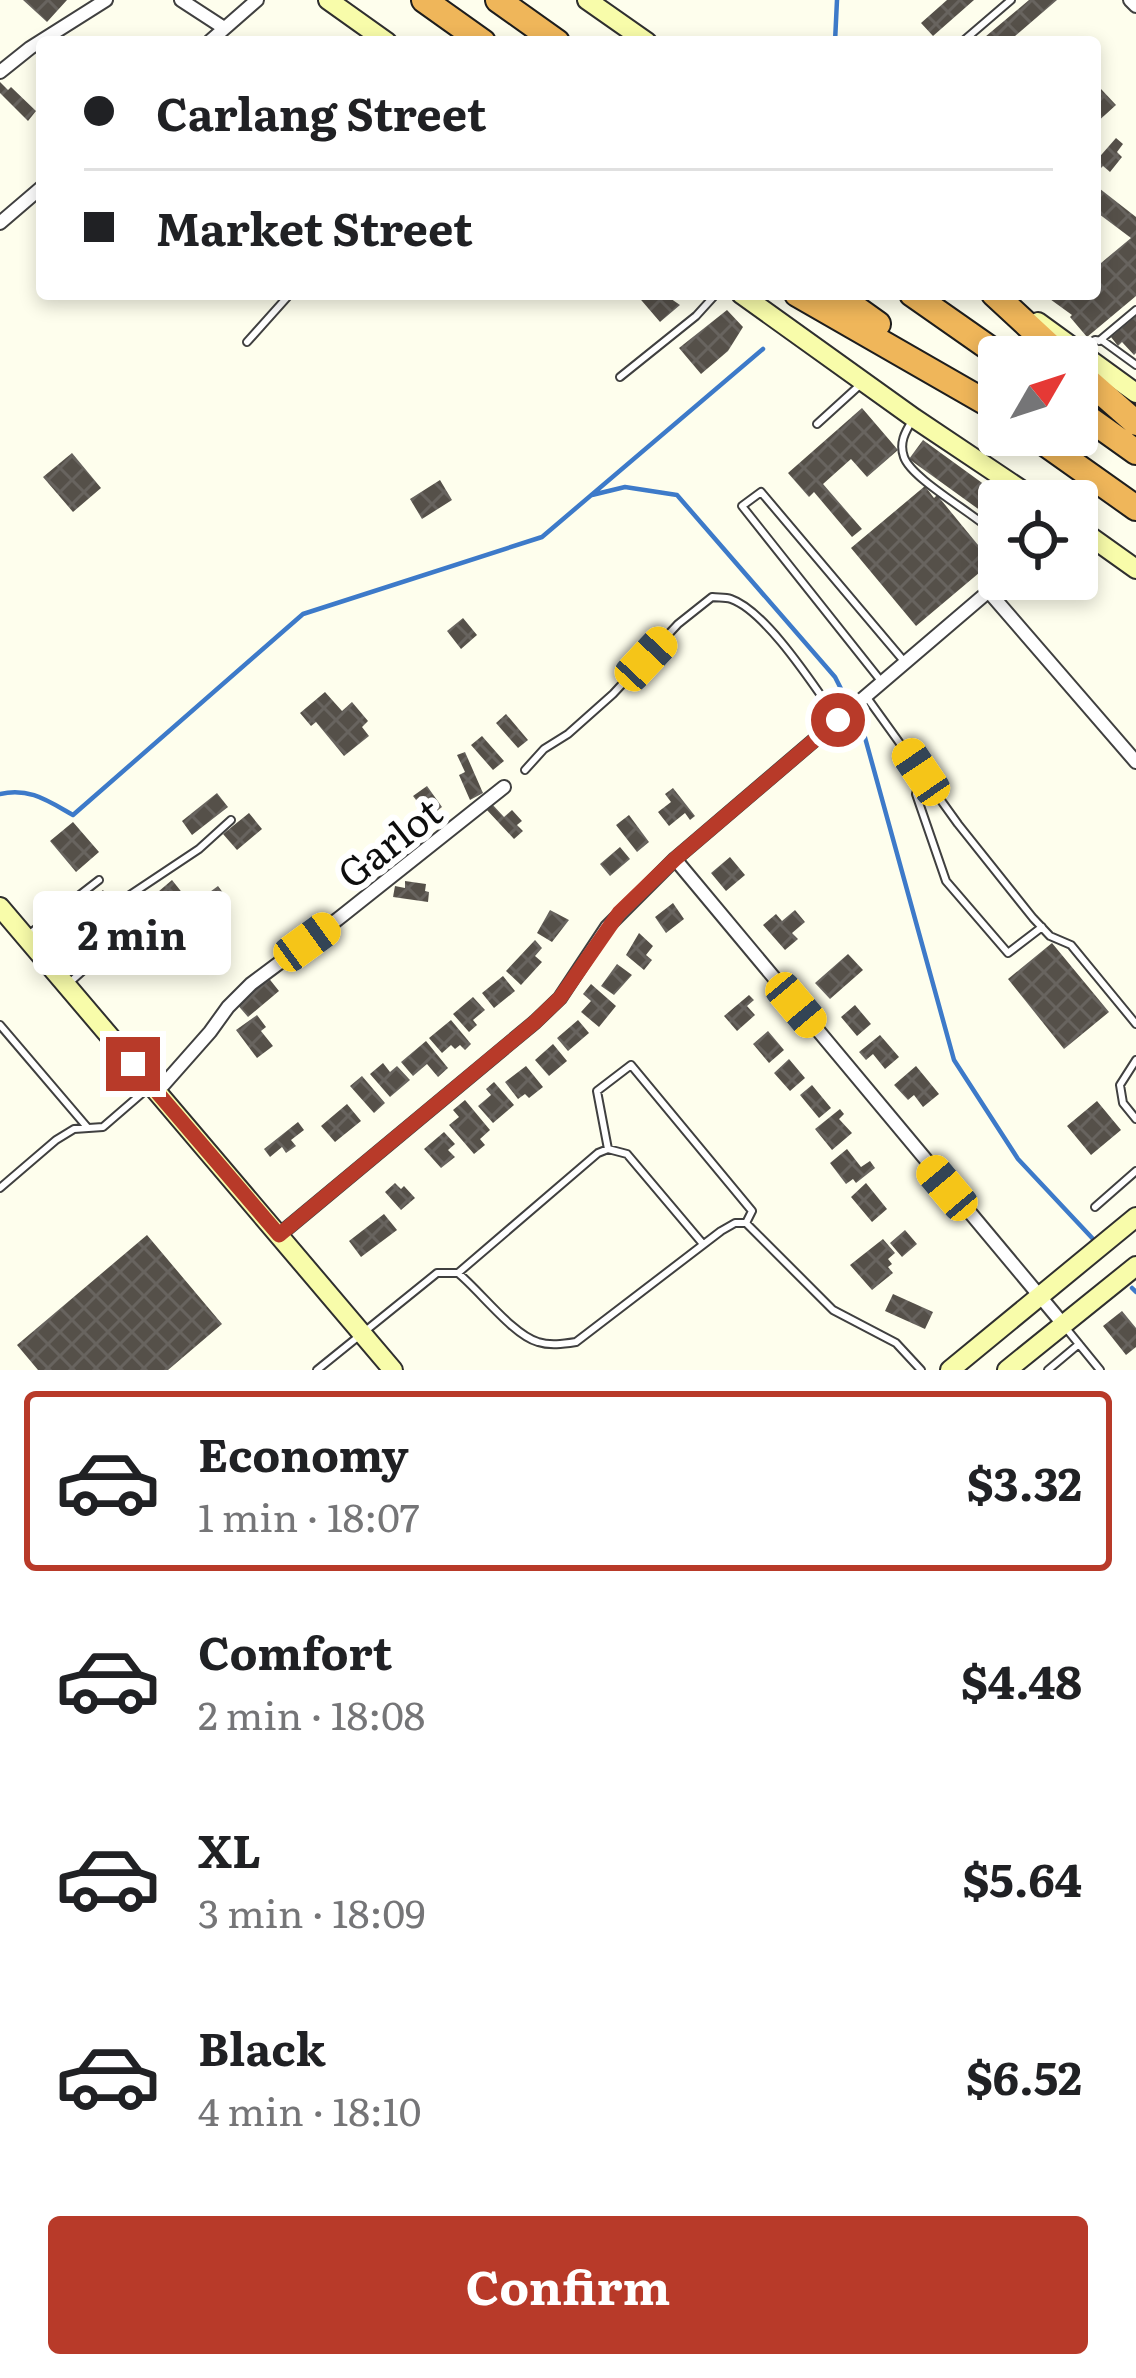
<!DOCTYPE html>
<meta charset="utf-8">
<style>
body{margin:0;font-family:Literata,serif;background:#f6f6f6;color:#202124;height:100vh;display:flex;flex-direction:column;font-size:45px;white-space:nowrap}
*{box-sizing:border-box;margin:0}
p{font-size:39px;color:#757577}
.icon{flex:none;width:66px;height:66px;fill:none;stroke:currentColor;stroke-width:2;stroke-linecap:round;stroke-linejoin:round}
.map{position:relative;height:1370px;overflow:hidden}
.side{display:flex;flex-direction:column;background:#fff;flex:1}
.side>*{flex:none}
.hud{position:absolute;left:36px;top:36px;width:1065px;height:264px;border-radius:12px;box-shadow:0 6px 18px #0003;display:grid;align-content:center;height:264px;padding:0 48px;background:#fff}
.needle{width:78px;rotate:51deg}
.controls{position:absolute;left:978px;top:336px;display:grid;gap:24px}
.controls a{display:grid;place-items:center;width:120px;height:120px;border-radius:12px;background:#fff;box-shadow:0 6px 18px #0003;font-size:60px}
.end{position:absolute;width:54px;height:54px;margin:-27px;border:15px solid #b83a29;background:#fff;box-shadow:0 0 0 6px #fff}
.from{border-radius:50%}
.bubble{position:absolute;height:84px;border-radius:12px;background:#fff;box-shadow:0 6px 18px #0003;font-size:39px;font-weight:700;line-height:84px;text-align:center}
.car{position:absolute;width:36px;height:72px;margin:-36px -18px;border-radius:15px;box-shadow:0 0 9px 3px #0007;background:linear-gradient(#f5c518 24%,#345 0 40%,#f5c518 0 76%,#345 0 86%,#f5c518 0)}
.hud b{display:flex;align-items:center;gap:42px;height:114px;font-size:45px}
.hud b+b{border-top:3px solid #e0e0e0}
.hud i{width:30px;height:30px;background:#202124}
ul{padding:21px 0 0;list-style:none}
li{display:flex;align-items:center;gap:36px;height:180px;margin:0 24px 18px;padding:0 24px;border:6px solid transparent;border-radius:12px}
li div{flex:1}
li b{display:block;font-size:45px}
li em{font-style:normal;font-weight:700}
li.selected{border-color:#b83a29}
li>.icon{width:108px;height:108px;stroke-width:1.5}
.cta{display:flex;gap:24px;margin-top:auto;padding:24px 48px}
.cta a{flex:1;height:138px;border-radius:12px;background:#b83a29;color:#fff;font-size:48px;font-weight:700;line-height:138px;text-align:center}
.map>svg:first-child{display:block}
</style>
<div class="map">
<svg width="1136" height="1370" viewBox="0 0 1136 1370">
<defs>
<pattern id="building-cross-hatch" width="8" height="8" patternUnits="userSpaceOnUse" patternTransform="scale(3)"><rect width="8" height="8" fill="#555049"/><path d="M0 0l8 8M0 8l8-8" fill="none" stroke="#68645f"/></pattern>
</defs>
<rect width="100%" height="100%" fill="#fefeed"/>
<g fill="none" stroke-linecap="round" stroke-linejoin="round">
<!-- stream -->
<path stroke="#3d7ac9" stroke-width="4.5" d="M835,42L837,0
M592,495L625,487L677,495L835,677L864,734L954,1060L1018,1159L1094,1240
M0,794C29,787 48,801 73,815L303,614L542,537L763,349
M1132,1288L1136,1292"/>
</g>
<!-- building -->
<path fill="url(#building-cross-hatch)" d="M23,0H67L47,22Z
M947,0H974L933,36L921,23Z
M1029,0H1057L1008,42H979Z
M0,82L8,90L11,87L36,111L28,121L0,93Z
M1101,89L1116,105L1095,124V94Z
M1116,138L1123,144L1117,152L1122,157L1110,172L1103,166L1099,170L1095,162Z
M1095,185L1136,217V296L1087,337L1070,317L1072,315L1043,294H1095V268L1131,238L1095,211Z
M636,294H664L680,305L660,322Z
M727,310L743,327L728,351L701,374L679,348Z
M1136,316V353L1134,355L1122,342L1118,346L1111,337Z
M862,408L898,450L867,477L851,459L823,484L862,529L852,537L814,492L809,497L788,473Z
M923,440L1007,501H999V524L909,459Z
M72,453L101,488L73,512L43,477Z
M440,480L452,500L422,519L410,499Z
M925,486L934,498L937,495L992,562L916,626L851,548Z
M463,618L477,635L461,649L447,631Z
M325,692L342,711L352,702L368,721L362,727L369,736L344,756L316,722L311,726L300,713Z
M506,714L528,740L518,748L496,723Z
M482,736L504,761L493,770L471,745Z
M465,752L483,793L470,800L459,775L465,772L457,755Z
M427,786L442,807L429,817L413,796Z
M673,788L695,816L690,820L685,813L669,826L658,812L671,802L665,794Z
M217,793L228,807L192,835L182,821Z
M492,804L504,817L512,810L522,821L517,825L523,831L514,839L486,809Z
M249,813L262,829L237,850L223,834Z
M629,815L649,842L637,852L616,825Z
M73,822L99,852L76,872L50,841Z
M620,847L630,859L610,876L600,864Z
M730,857L745,875L726,891L711,873Z
M172,880L184,895L150,924L138,909Z
M405,881L426,884L425,891L429,892L428,902L393,897L395,886L405,888Z
M218,886L226,897L213,907L223,920L211,929L195,908L205,900L203,897Z
M103,890L110,899L105,902L109,908L79,931L68,917Z
M673,903L684,919L666,933L655,917Z
M550,910L569,920L552,942L537,933Z
M795,910L805,922L792,933L798,939L785,950L763,925L776,914L782,921Z
M639,933L653,946L646,955L652,960L644,970L626,955Z
M535,940L542,948L535,956L542,962L521,985L506,971Z
M1052,943L1109,1012L1064,1049L1008,979Z
M848,954L863,970L830,999L815,983Z
M617,964L632,975L614,995L601,986Z
M267,976L279,991L248,1017L235,1002Z
M503,976L515,991L494,1008L482,993Z
M591,984L616,1006L599,1027L581,1012L591,1001L583,994Z
M749,995L754,1000L747,1006L755,1015L737,1031L724,1016Z
M473,997L485,1010L473,1020L477,1025L469,1032L453,1014Z
M855,1005L871,1024L857,1036L841,1017Z
M257,1015L266,1027L261,1031L273,1046L257,1058L236,1030Z
M451,1020L471,1044L465,1050L460,1045L455,1049L451,1045L442,1053L429,1038Z
M578,1020L589,1033L568,1051L557,1038Z
M768,1031L784,1050L769,1063L753,1044Z
M880,1035L899,1057L885,1069L873,1054L866,1060L859,1052Z
M426,1041L448,1068L438,1077L427,1064L413,1076L401,1062Z
M553,1044L567,1061L549,1076L535,1060Z
M789,1059L805,1078L790,1091L774,1073Z
M383,1063L390,1072L397,1066L410,1080L390,1097L370,1074Z
M526,1066L543,1087L529,1098L525,1094L518,1099L505,1082Z
M916,1066L939,1094L923,1107L914,1095L908,1100L894,1085Z
M362,1076L385,1103L374,1113L350,1086Z
M494,1082L514,1105L493,1123L478,1106L491,1095L486,1089Z
M812,1085L831,1108L819,1118L800,1095Z
M465,1100L490,1130L480,1139L485,1145L474,1154L449,1125L459,1117L453,1110Z
M1097,1101L1121,1130L1091,1155L1067,1126Z
M347,1104L361,1121L335,1142L321,1126Z
M840,1109L844,1114L839,1119L852,1133L832,1150L815,1129Z
M298,1122L304,1130L291,1140L296,1146L286,1153L282,1147L270,1157L264,1149Z
M444,1132L455,1144L448,1150L455,1157L441,1168L424,1149Z
M847,1149L861,1167L870,1161L875,1168L856,1183L853,1179L846,1184L830,1163Z
M395,1183L401,1189L404,1186L415,1198L401,1210L385,1192Z
M866,1183L887,1209L872,1222L851,1197Z
M384,1214L397,1230L361,1257L349,1241Z
M905,1230L917,1244L902,1257L890,1243Z
M147,1235L222,1324L168,1370H38L17,1345Z
M883,1239L895,1253L888,1259L892,1264L888,1267L893,1273L872,1290L850,1265Z
M893,1294L933,1312L925,1329L885,1311Z
M1122,1311L1136,1328V1347L1126,1355L1103,1326Z"/>
<g fill="none" stroke-linecap="round" stroke-linejoin="round">
<defs>
<path id="lane" d="M962,42L1011,0
M1028,294H1039
M1099,341L1136,310
M247,342L290,294
M1082,350L1095,340L1103,341L1136,365
M620,377L696,316L716,294
M912,421C905,432 899,443 904,457C912,480 979,516 999,537
M817,424L861,384
M881,681L742,506L761,492L903,660
M868,699L958,824L1033,918L1050,936L1071,945L1136,1024
M525,770L544,749L568,734L613,694L678,624L712,597C718,598 725,597 731,599C766,611 814,686 836,717
M921,772L916,794L946,881L1008,953L1042,927
M28,935L99,880
M69,983L95,960L106,941L117,909L127,897L199,849L231,820
M0,1025L87,1127
M1136,1060L1120,1085L1123,1103L1136,1119
M608,1149L597,1091L631,1065L752,1211L746,1223
M0,1188L56,1140L74,1129L103,1127L147,1089
M1095,1207L1136,1171
M458,1273L598,1153L608,1149L627,1154L703,1244
M1065,1327L1100,1370
M317,1370L437,1273H458C480,1291 513,1335 538,1342C550,1346 563,1344 576,1342L721,1231L735,1223H746L833,1310L896,1343L921,1370
M1048,1370L1079,1344"/>
<path id="street" d="M181,0L224,28
M1130,0L1136,6
M209,42L257,0
M0,72L30,48L106,0
M0,223L42,187
M989,592L1136,762
M675,859L1063,1324
M157,1092L210,1032L228,1007L251,984L338,919L504,787
M279,1235L535,1022L560,998L607,927L675,859L1003,579"/>
<path id="secondary" d="M328,0L387,42
M587,0L647,42
M741,294L914,418L1038,501
M1038,322L1136,393
M1077,527L1136,569
M0,907L393,1370
M950,1370L1136,1217
M1007,1370L1136,1266"/>
<path id="highway" d="M424,0L483,42
M498,0L557,42
M797,294L992,406
M836,294L878,324
M912,294L1002,357
M994,294L1062,357
M1077,371L1136,423
M1077,410L1136,452
M1033,435L1136,508"/>
</defs>
<!-- lane casing -->
<use href="#lane" stroke="#404040" stroke-width="10"/>
<!-- street casing -->
<use href="#street" stroke="#404040" stroke-width="16"/>
<!-- secondary casing -->
<use href="#secondary" stroke="#2f2f2f" stroke-width="22"/>
<!-- highway casing -->
<use href="#highway" stroke="#1e1e1e" stroke-width="28"/>
<!-- lane -->
<use href="#lane" stroke="#fff" stroke-width="6"/>
<!-- street -->
<use href="#street" stroke="#fff" stroke-width="12"/>
<!-- secondary -->
<use href="#secondary" stroke="#f8fcaa" stroke-width="18"/>
<!-- highway -->
<use href="#highway" stroke="#efb65a" stroke-width="24"/>
</g>
<g fill="none" stroke-linecap="round" stroke-linejoin="round">
<!-- route -->
<path stroke="#b83a29" stroke-width="15" d="M133,1064L279,1235L535,1022L560,998L619,913L675,859L838,720"/>
</g>
<g text-anchor="middle" dominant-baseline="central" stroke-width="12" stroke-linejoin="round" paint-order="stroke">
<!-- street labels -->
<g font-size="39" fill="#0d0d0d" stroke="#fff">
<text transform="translate(388 841) rotate(-38)">Garlot</text>
</g>
</g>
</svg>
<div class="controls">
<a><svg class="needle" viewBox="-14 -14 28 28"><path d="M0-13l5 13h-10z" fill="#e53935"/><path d="M0 13l5-13h-10z" fill="#757577"/></svg></a>
<a><svg class="icon" aria-label="locate" viewBox="0 0 24 24"><circle cx="12" cy="12" r="6"/><path d="M12 2v4M12 18v4M2 12h4M18 12h4"/></svg></a>
</div>
<i class="end from" style="left:838px;top:720px"></i>
<i class="end" style="left:133px;top:1064px"></i>
<div class="bubble" style="left:33px;top:891px;width:198px">2 min</div>
<i class="car" style="left:646px;top:659px;rotate:43deg"></i>
<i class="car" style="left:921px;top:772px;rotate:326deg"></i>
<i class="car" style="left:307px;top:942px;rotate:54deg"></i>
<i class="car" style="left:796px;top:1005px;rotate:140deg"></i>
<i class="car" style="left:947px;top:1188px;rotate:320deg"></i>
<div class="hud">
<b><i class="from"></i>Carlang Street</b>
<b><i></i>Market Street</b>
</div>
</div>
<section class="side">
<ul>
<li class="selected"><svg class="icon" aria-label="car" viewBox="0 0 24 24"><path d="M5 17H2v-5l4-1 3-4h7l3 4 3 1v5h-3M9 17h6M6 11h13"/><circle cx="7" cy="17" r="2"/><circle cx="17" cy="17" r="2"/></svg><div><b>Economy</b><p>1 min · 18:07</p></div><em>$3.32</em></li>
<li><svg class="icon" aria-label="car" viewBox="0 0 24 24"><path d="M5 17H2v-5l4-1 3-4h7l3 4 3 1v5h-3M9 17h6M6 11h13"/><circle cx="7" cy="17" r="2"/><circle cx="17" cy="17" r="2"/></svg><div><b>Comfort</b><p>2 min · 18:08</p></div><em>$4.48</em></li>
<li><svg class="icon" aria-label="car" viewBox="0 0 24 24"><path d="M5 17H2v-5l4-1 3-4h7l3 4 3 1v5h-3M9 17h6M6 11h13"/><circle cx="7" cy="17" r="2"/><circle cx="17" cy="17" r="2"/></svg><div><b>XL</b><p>3 min · 18:09</p></div><em>$5.64</em></li>
<li><svg class="icon" aria-label="car" viewBox="0 0 24 24"><path d="M5 17H2v-5l4-1 3-4h7l3 4 3 1v5h-3M9 17h6M6 11h13"/><circle cx="7" cy="17" r="2"/><circle cx="17" cy="17" r="2"/></svg><div><b>Black</b><p>4 min · 18:10</p></div><em>$6.52</em></li>
</ul>
<div class="cta"><a>Confirm</a></div>
</section>
